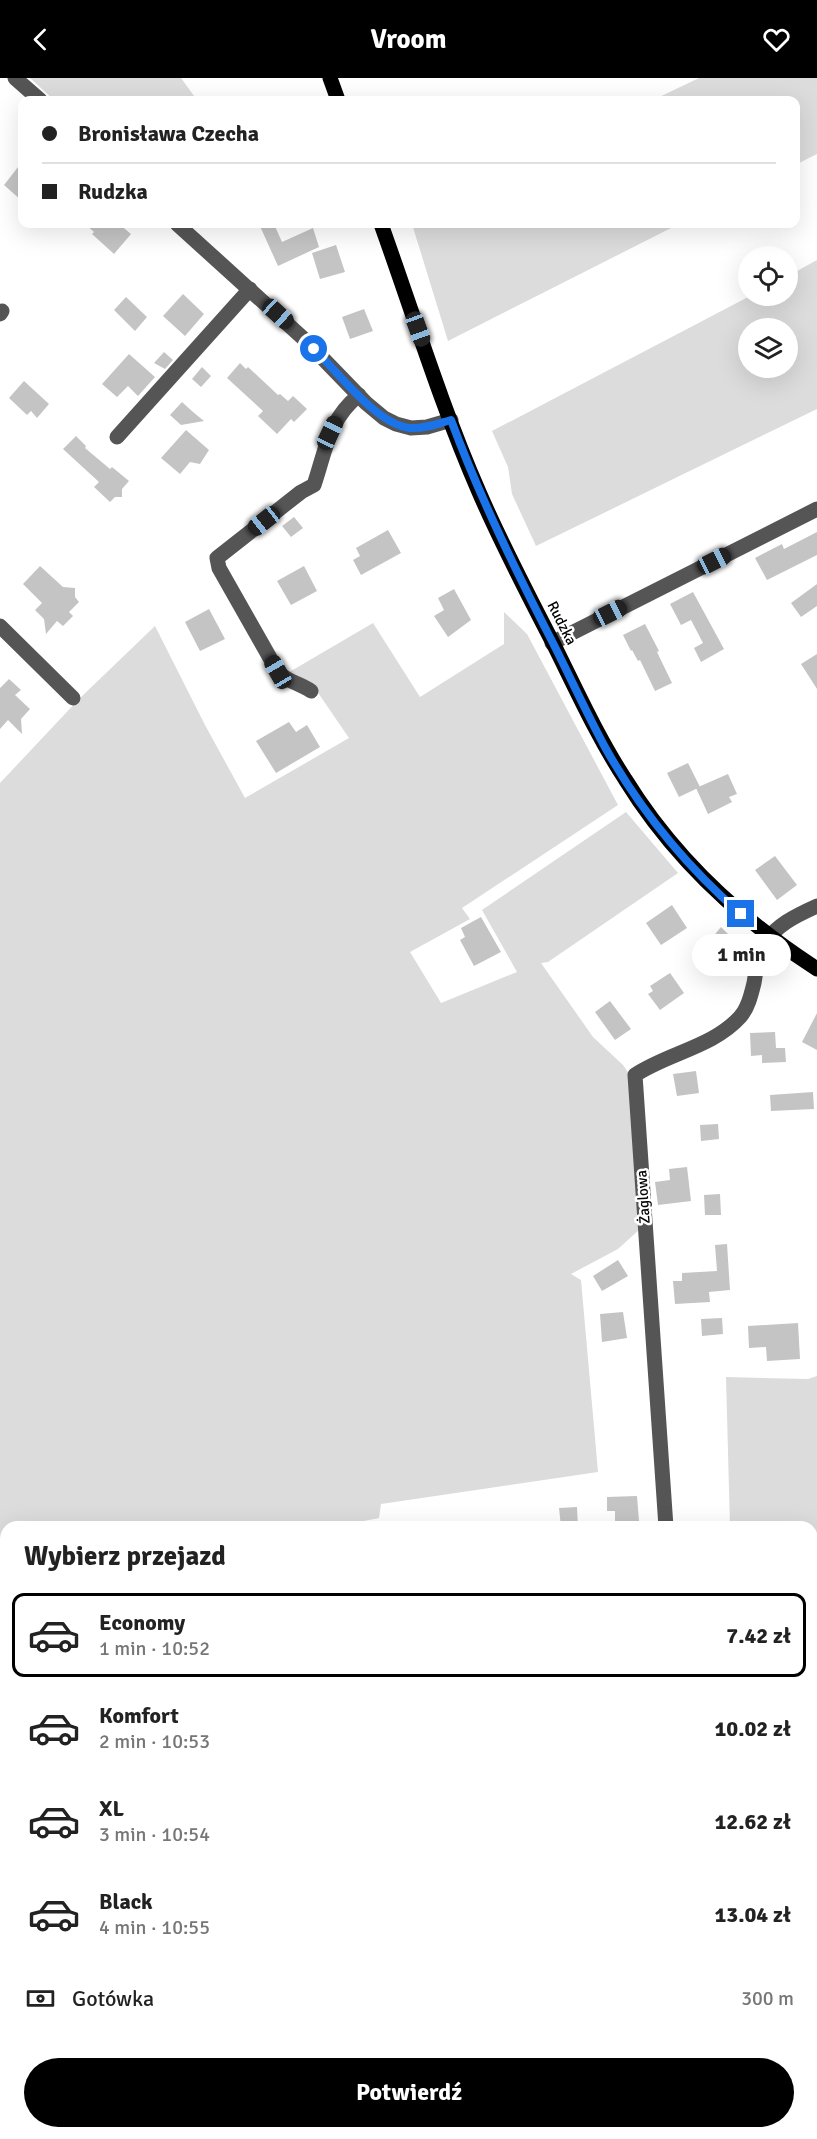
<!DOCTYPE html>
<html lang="pl">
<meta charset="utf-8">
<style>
body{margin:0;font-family:Signika,sans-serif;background:#f6f6f6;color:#222;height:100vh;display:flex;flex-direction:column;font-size:22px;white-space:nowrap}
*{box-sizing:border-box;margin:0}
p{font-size:20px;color:#767676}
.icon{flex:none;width:33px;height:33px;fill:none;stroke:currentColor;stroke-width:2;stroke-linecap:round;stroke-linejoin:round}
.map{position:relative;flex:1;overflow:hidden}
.panel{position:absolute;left:0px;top:1443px;width:818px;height:618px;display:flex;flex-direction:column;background:#fff;border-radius:18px 18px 0 0;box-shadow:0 6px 24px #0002}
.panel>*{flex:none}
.banner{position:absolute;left:18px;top:18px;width:782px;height:132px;border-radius:12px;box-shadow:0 6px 24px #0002;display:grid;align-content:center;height:132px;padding:0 24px;background:#fff}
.buttons{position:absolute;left:738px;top:168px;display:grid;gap:12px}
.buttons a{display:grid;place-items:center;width:60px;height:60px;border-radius:50%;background:#fff;box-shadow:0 6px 24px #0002;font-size:30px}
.end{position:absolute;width:27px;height:27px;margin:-14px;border:8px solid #1a73e8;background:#fff;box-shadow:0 0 0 3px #fff}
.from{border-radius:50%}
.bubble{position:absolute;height:42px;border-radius:21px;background:#fff;box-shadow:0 6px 24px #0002;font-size:20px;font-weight:800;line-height:42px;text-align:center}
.car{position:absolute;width:18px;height:36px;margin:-18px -9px;border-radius:8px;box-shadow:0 0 4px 2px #0007;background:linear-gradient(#222 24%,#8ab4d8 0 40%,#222 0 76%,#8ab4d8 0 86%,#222 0)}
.banner b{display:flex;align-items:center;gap:21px;height:57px;font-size:22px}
.banner b+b{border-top:2px solid #e0e0e0}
.banner i{width:15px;height:15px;background:#222}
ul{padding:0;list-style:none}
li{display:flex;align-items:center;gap:18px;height:84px;margin:0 12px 9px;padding:0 12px;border:3px solid transparent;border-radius:12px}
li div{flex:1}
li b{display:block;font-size:22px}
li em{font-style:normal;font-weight:800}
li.current{border-color:#000}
li>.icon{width:54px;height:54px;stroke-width:1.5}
h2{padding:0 24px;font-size:27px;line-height:72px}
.pay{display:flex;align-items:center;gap:15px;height:66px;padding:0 24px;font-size:22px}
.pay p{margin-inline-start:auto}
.primary-button{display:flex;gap:12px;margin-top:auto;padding:12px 24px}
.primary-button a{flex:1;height:69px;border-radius:36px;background:#000;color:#fff;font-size:24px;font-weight:800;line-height:69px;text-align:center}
header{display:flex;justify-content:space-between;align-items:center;height:78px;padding:0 24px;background:#000;color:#fff;font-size:27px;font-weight:800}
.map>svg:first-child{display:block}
</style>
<header><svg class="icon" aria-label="back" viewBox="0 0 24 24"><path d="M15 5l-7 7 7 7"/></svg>Vroom<svg class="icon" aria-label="heart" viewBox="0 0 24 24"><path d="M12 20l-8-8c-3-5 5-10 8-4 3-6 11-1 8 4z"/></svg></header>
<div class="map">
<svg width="817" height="2061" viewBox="0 0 817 2061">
<rect width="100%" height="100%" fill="#fff"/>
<!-- green -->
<path fill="#dcdcdc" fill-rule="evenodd" d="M30,0H181L197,22H54Z
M699,0H817V76L795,87V22H653Z
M412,146H679L448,263Z
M817,182V331L536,468L512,416L508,389L492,353L750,218H788V198ZM748,250H788V290H748Z
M504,534L527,556L618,727L462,830L470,841L410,874L441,925L517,894L482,832L626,734L678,795L548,884L541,885L593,959L623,987L631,999L640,1151L618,1171L571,1196L581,1202L598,1394L381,1426L379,1440L364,1443H326L300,1449H6V1843L0,1849V705L79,621L155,548L205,647L245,720L349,660L310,603L286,596L373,545L420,619L504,566Z
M817,1298V1584H812V1449H730L726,1299L808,1301Z"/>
<!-- water -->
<path fill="#a3a3a3" d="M812,1584H817V2061H0V1849L6,1843V2055H812Z"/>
<!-- building -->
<path fill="#c4c4c4" d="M22,84V123L4,107Z
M85,146H119L131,156L114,176L92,156L94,154Z
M259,146H274L282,164L313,150L319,169L278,188Z
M336,167L345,194L320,201L312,175Z
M183,216L204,236L185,258L163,238Z
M126,219L147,239L135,253L114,232Z
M364,231L373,253L350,261L342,239Z
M164,274L173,282L165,291L154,285Z
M129,276L155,299L138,318L128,308L117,319L102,306Z
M240,285L246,291L248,289L278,317L280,316L288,323L293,318L307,331L294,344L291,341L277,356L258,338L263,333L227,300Z
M202,289L211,298L201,309L192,301Z
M24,303L49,326L37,340L31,333L27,337L9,320Z
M182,324L193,334L204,343L181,347L170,337Z
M186,352L209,372L200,386L190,384L180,396L161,380Z
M76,358L86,368L85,370L110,391L112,389L129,403L122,411V419H115L110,424L94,409L99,404L63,371Z
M294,439L303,450L291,459L282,448Z
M388,452L401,475L361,497L353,482L360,478L356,470Z
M817,454V477L767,502L755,480L782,466L784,471Z
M40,488L63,509L75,510V519L79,524L69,534L73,538L63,548L57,543L46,556L44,541L35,532L42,525L23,506Z
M304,488L317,513L291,527L277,503Z
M817,506V528L801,539L791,525Z
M454,511L471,542L448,559L434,538L444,532L438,520Z
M693,514L724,571L701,584L694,570L703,565L691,542L681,547L670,526Z
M209,531L225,561L200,573L185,544Z
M645,546L659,573L657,574L672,605L655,613L640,582L638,583L632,572L631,573L623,557Z
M817,576V611L801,586Z
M9,601L21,612L15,617L30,631L21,641L22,656L8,642L0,651V610Z
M289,644L296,654L307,647L320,669L276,695L256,663Z
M688,685L700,709L679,719L667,695Z
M728,696L737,716L729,719L732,724L708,736L696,710Z
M775,778L797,807L777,822L755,792Z
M672,827L687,850L661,867L646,845Z
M481,839L501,874L474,888L460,862L465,859L461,850Z
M721,849L743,871L728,885L717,874L721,870L711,861Z
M670,895L684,915L660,932L648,916L653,913L650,908Z
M610,923L631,951L615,962L595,934Z
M817,935V972L802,964Z
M775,954L776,970H785L786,984L762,985V977L751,978L750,955Z
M696,993L699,1015L677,1018L673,996Z
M813,1014L814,1031L771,1033L770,1017Z
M718,1046L719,1061L701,1063L700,1047Z
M687,1089L691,1123L658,1127L655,1104L670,1102L669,1091Z
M720,1116L721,1137H705L704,1117Z
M727,1166L730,1212L709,1214L710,1224L675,1226L673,1203H682V1195L717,1193L715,1167Z
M618,1182L628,1198L602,1213L593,1198Z
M623,1234L627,1260L602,1264L600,1236Z
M722,1240L723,1256L702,1258L701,1241Z
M798,1245L800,1281L767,1283L766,1269L749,1270L748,1248Z
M637,1418L639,1443L615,1445V1433H607V1419Z
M577,1429L578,1449H561L559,1430Z"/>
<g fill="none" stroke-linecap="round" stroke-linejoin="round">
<!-- minor -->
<path stroke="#555" stroke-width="15" d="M15,0L40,22
M177,146L304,261L366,325L384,340L396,346L411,350L427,349L451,342
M0,236L2,233
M117,359L250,211
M0,548L73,620
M552,565L817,431
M311,613C300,605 287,604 278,594L219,490L217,480L301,414L314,407C326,372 328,342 359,317
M666,1449L635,997C668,975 713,969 740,939C748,930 751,917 754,905C756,894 757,879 763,869C773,848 797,837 817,828"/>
<!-- major -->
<path stroke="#000" stroke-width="15" d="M330,0L338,22
M381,146C413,235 441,327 479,414C501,465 527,515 553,565C576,611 597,658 625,701C673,779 741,842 817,891"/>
</g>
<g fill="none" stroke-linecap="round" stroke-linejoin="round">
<!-- route -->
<path stroke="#1a73e8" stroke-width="8" d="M314,271C338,294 377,347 410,350C424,351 437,346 451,342C480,420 517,495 555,569C572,603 588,638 606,671C641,733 687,789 741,836"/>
</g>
<g text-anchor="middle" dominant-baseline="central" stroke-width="5" stroke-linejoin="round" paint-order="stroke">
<!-- street labels -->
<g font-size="15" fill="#000" stroke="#fff">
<text transform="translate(562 545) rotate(63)">Rudzka</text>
<text transform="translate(643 1119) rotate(-94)">Żaglowa</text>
</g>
</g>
</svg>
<div class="buttons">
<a><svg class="icon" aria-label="locate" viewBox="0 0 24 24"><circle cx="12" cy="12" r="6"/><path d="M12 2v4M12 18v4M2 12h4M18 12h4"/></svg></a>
<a><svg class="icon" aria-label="layers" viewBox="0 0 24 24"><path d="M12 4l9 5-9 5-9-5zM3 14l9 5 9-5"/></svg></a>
</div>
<i class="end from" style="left:314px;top:271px"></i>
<i class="end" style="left:741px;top:836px"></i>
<div class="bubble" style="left:692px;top:856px;width:99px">1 min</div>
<i class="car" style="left:278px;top:236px;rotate:132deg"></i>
<i class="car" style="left:418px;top:251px;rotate:160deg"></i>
<i class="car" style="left:330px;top:355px;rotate:25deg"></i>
<i class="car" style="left:264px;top:443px;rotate:232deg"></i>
<i class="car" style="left:714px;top:483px;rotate:63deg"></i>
<i class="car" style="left:610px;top:535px;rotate:63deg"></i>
<i class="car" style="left:278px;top:594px;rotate:330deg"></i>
<div class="banner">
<b><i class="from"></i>Bronisława Czecha</b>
<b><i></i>Rudzka</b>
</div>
<section class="panel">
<h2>Wybierz przejazd</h2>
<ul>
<li class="current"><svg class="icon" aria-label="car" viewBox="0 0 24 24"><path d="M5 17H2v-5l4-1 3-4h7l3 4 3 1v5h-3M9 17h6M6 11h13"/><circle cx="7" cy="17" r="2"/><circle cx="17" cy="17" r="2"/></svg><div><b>Economy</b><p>1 min · 10:52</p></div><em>7.42 zł</em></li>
<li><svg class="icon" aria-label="car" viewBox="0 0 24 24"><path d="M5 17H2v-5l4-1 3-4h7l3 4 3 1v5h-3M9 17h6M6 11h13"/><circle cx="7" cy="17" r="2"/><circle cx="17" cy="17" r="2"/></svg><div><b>Komfort</b><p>2 min · 10:53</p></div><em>10.02 zł</em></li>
<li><svg class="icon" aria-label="car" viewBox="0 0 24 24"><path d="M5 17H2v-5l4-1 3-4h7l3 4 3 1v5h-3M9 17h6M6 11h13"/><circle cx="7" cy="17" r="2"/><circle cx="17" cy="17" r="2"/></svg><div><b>XL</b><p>3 min · 10:54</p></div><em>12.62 zł</em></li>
<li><svg class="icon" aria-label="car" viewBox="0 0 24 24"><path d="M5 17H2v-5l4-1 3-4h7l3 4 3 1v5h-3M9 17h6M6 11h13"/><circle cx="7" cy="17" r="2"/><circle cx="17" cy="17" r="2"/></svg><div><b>Black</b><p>4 min · 10:55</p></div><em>13.04 zł</em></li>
</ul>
<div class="pay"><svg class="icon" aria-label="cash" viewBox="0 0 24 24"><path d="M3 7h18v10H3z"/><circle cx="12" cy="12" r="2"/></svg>Gotówka<p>300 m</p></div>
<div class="primary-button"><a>Potwierdź</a></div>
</section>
</div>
